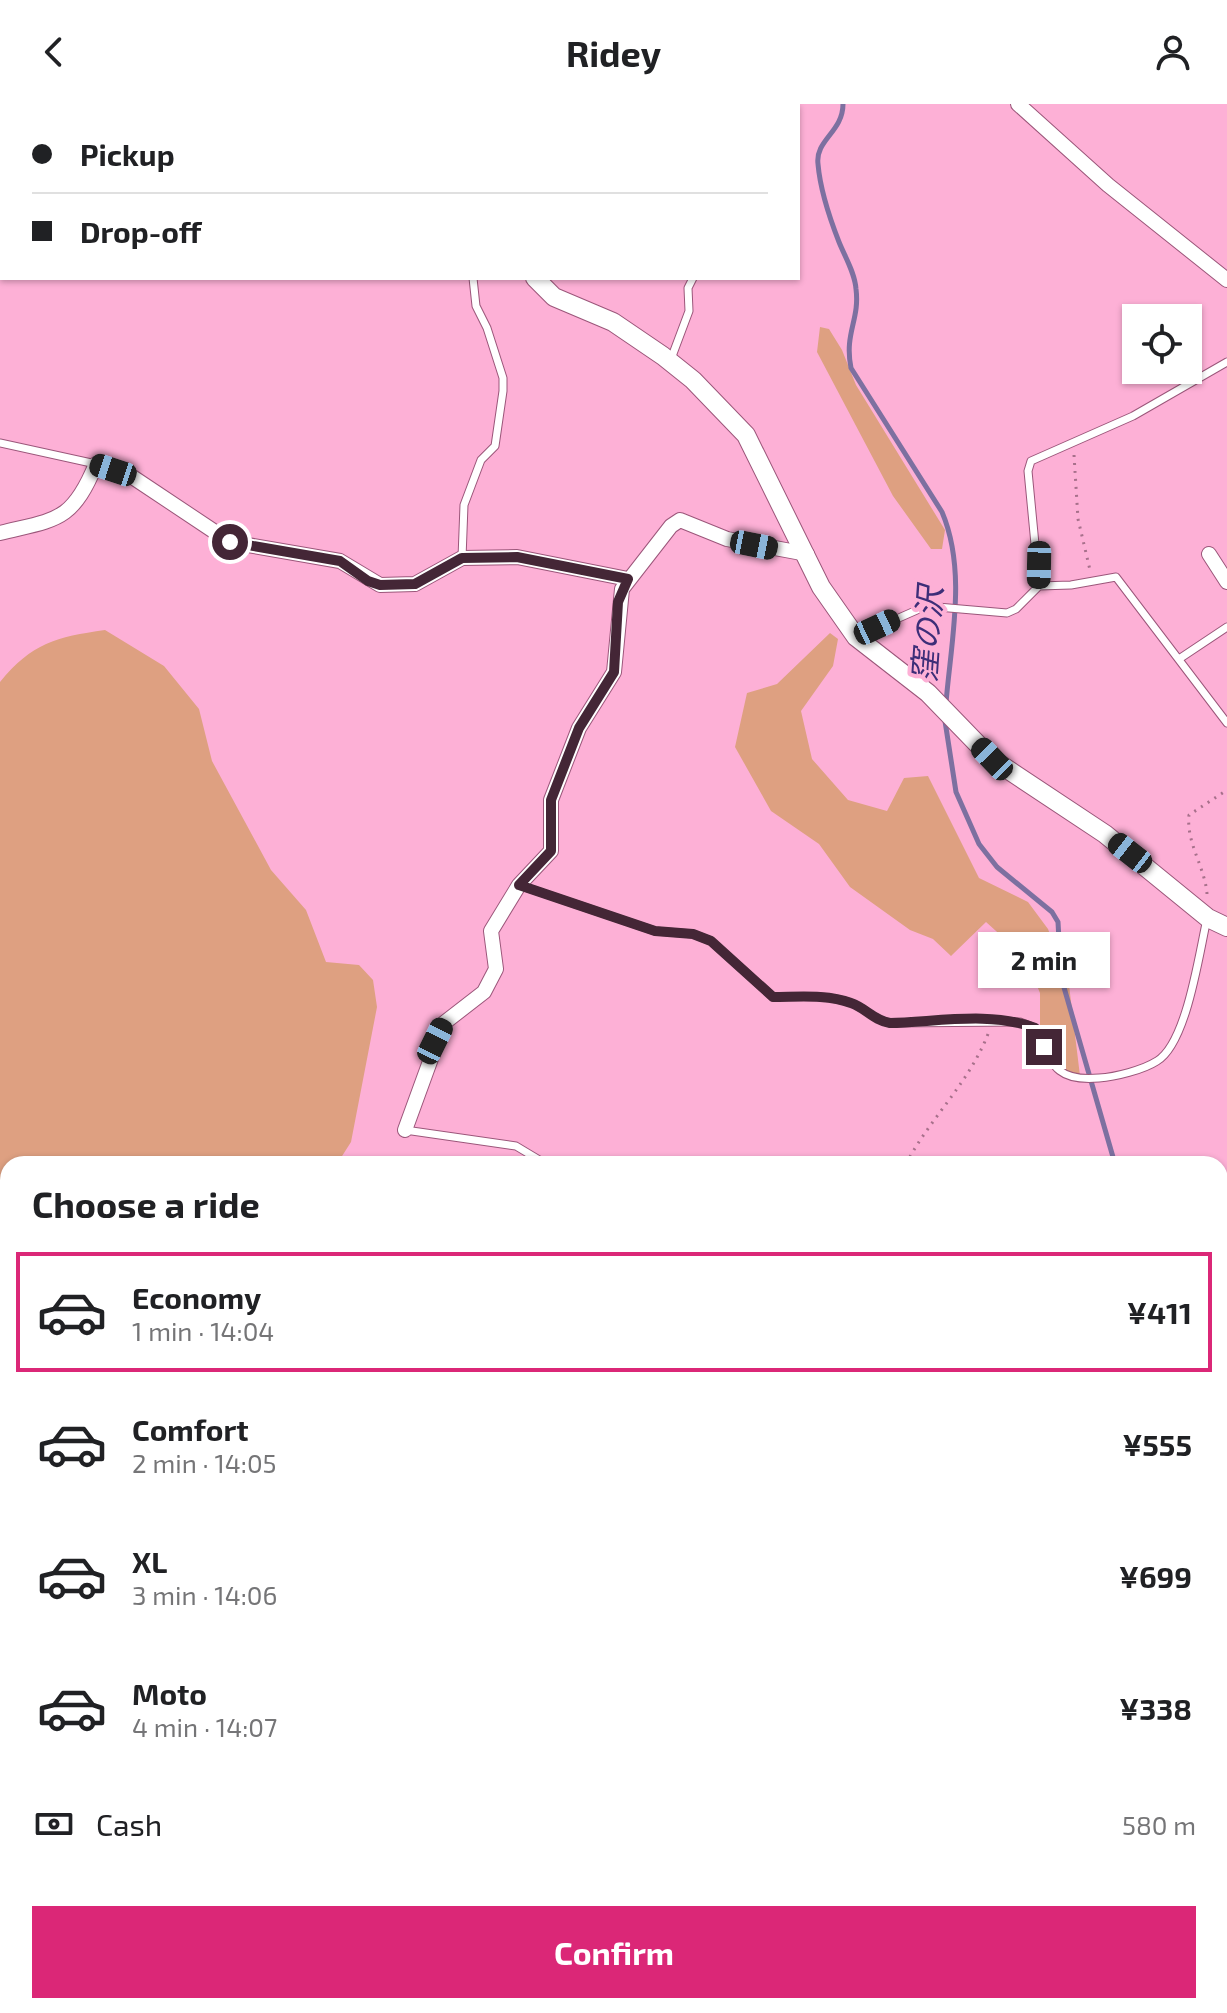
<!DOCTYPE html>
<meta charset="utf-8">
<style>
body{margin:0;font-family:"Exo 2","Noto Sans JP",sans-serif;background:#f2f2f2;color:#202124;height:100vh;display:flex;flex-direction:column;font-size:30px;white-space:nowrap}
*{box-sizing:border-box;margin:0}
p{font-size:26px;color:#757577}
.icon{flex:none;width:44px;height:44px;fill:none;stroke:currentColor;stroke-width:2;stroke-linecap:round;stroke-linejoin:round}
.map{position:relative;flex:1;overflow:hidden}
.details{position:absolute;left:0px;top:1052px;width:1228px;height:858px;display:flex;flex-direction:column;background:#fff;border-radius:24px 24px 0 0;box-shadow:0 2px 6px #0004}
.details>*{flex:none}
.banner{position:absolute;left:0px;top:0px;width:800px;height:176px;box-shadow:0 2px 6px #0004;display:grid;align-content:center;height:176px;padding:0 32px;background:#fff}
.tools{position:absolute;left:1122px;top:200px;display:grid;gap:16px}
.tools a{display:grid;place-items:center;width:80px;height:80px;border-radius:0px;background:#fff;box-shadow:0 2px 6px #0004;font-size:40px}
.end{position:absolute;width:36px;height:36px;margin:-18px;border:10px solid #442636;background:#fff;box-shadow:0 0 0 4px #fff}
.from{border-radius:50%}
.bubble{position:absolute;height:56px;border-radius:0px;background:#fff;box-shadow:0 2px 6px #0004;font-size:26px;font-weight:700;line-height:56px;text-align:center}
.car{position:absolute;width:24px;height:48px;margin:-24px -12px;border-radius:10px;box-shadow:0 0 6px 2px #0007;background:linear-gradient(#222 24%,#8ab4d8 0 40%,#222 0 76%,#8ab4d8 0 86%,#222 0)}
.banner b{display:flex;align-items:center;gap:28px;height:76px;font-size:30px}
.banner b+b{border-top:2px solid #e0e0e0}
.banner i{width:20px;height:20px;background:#202124}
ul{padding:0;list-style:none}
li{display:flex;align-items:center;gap:24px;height:120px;margin:0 16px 12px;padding:0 16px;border:4px solid transparent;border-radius:0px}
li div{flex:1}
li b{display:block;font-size:30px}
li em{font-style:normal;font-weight:700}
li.current{border-color:#db2777}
li>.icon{width:72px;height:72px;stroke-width:1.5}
h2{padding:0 32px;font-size:36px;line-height:96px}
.pay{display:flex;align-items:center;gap:20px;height:88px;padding:0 32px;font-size:30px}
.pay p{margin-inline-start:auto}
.action{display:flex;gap:16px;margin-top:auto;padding:16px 32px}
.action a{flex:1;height:92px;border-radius:0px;background:#db2777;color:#fff;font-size:32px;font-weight:700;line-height:92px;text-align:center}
header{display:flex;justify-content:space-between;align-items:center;height:104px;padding:0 32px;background:#fff;font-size:36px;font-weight:700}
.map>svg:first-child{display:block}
</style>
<header><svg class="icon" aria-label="back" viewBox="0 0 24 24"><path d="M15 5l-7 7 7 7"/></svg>Ridey<svg class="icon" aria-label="person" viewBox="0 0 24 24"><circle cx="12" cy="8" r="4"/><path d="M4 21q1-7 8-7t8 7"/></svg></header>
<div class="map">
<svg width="1227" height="1909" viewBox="0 0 1227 1909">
<rect width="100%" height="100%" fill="#fdb0d6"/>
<!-- green -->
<path fill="#dea081" d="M820,223L829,225L842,246L856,281L945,426L942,445H931L893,392L817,248Z
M105,526L164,562L199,605L212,657L271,766L306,806L326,858L359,861L373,876L377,903L351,1038L337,1060H8V1902H825L823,1909H0V578C32,539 56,533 105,526Z
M830,529L838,535L833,562L801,607L812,655L848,696L887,707L904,674L928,672L979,774L1028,798L1048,825L1069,881L1080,972L1073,974L1061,963L1040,921V889L1025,853L986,818L951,852L933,835L910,826L850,783L819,740L771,707L735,643L747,589L777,580Z
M1227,1491V1571L1220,1558V1500Z"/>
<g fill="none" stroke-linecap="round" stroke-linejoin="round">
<!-- stream -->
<path stroke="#7d70a0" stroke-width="5" d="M843,0C843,28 815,36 818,60C820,84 830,115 839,138C845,153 855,169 856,185C860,216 844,229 851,264L942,408C967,467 951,537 946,599
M945,617L956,688L979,740L997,763L1052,808L1058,818L1061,873L1115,1060
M1220,1238L1227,1248"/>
<defs>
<path id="service" d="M98,0L103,2
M766,0V2
M671,255L689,207L688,184L693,174
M0,339L96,360
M462,454L464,401L481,356L495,342L503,287V274L487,224L476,202L473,174
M1039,482L1071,481L1116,473L1227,619
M858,532L926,502L1007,509L1016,505L1039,482L1028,367L1031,357L1133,312L1227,258
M1179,555L1227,523
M519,781L655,827L693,830L711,837L773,893C798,893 827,890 851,899C866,904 873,916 890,919L1020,918L1035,924C1052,959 1054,978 1099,974C1115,973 1143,966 1157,957C1187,939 1199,849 1207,815
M405,1026L516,1042L546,1060
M1220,1756L1227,1760
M0,1881L8,1875
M1045,1902L1061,1909"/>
<path id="minor" d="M532,0L533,2
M1018,0L1108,81L1227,176
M0,429C57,415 72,418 96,360L131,372L230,438L340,457L380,481L415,480L462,454L517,453L628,475
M1209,450L1227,478
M405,1026L444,919L484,888L496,865L491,827L519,781L551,747V696L579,624L614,568L622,485L671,422L680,416L727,435L807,450
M1220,1443L1227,1448
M893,1902L902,1909"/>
<path id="tertiary" d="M0,67H2
M535,174L554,193L613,218L663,252L693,276L746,331L821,483L856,533L928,589L992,655L1105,730L1208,814L1227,823"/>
</defs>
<!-- service casing -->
<use href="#service" stroke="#9b567a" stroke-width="9"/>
<!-- minor casing -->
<use href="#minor" stroke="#9b567a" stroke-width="16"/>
<!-- tertiary casing -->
<use href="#tertiary" stroke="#9b567a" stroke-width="20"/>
<!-- path -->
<path stroke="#a7708b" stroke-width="3" stroke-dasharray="2 6" stroke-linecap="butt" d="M1074,351L1078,415L1090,466
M1207,790C1205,763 1186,739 1189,711L1227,686
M906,1060C930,1014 969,979 988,930"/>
<!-- service -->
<use href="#service" stroke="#fff" stroke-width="7"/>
<!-- minor -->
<use href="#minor" stroke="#fff" stroke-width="14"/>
<!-- tertiary -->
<use href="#tertiary" stroke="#fff" stroke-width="18"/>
</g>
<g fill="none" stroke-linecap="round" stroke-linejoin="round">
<!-- route -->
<path stroke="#442636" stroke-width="10" d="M230,438L340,457L368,477L380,481L415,480L462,454L517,453L628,475L618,498L614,568L579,624L551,696V747L519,781L655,827L693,830L711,837L773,893C798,893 827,890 851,899C866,904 873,916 890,919C936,918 991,907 1035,924L1044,943"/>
</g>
<g text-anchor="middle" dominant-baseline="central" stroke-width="8" stroke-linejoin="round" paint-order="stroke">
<!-- water labels -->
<g font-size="32" font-style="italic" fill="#3d2e78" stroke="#fdb0d6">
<text transform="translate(926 530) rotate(-86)">窪の沢</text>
</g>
</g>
</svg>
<div class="tools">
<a><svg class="icon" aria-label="locate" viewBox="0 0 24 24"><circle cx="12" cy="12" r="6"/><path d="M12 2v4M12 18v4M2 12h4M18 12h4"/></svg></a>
</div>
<i class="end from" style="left:230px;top:438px"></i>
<i class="end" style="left:1044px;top:943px"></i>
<div class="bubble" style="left:978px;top:828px;width:132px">2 min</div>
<i class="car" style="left:113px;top:366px;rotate:288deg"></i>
<i class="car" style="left:754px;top:441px;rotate:101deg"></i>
<i class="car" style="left:1039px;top:461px;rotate:181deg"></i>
<i class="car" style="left:877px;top:523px;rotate:65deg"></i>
<i class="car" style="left:992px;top:655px;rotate:316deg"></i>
<i class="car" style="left:1130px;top:749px;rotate:308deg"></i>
<i class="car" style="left:435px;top:937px;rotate:26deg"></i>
<div class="banner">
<b><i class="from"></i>Pickup</b>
<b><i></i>Drop-off</b>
</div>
<section class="details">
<h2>Choose a ride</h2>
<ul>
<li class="current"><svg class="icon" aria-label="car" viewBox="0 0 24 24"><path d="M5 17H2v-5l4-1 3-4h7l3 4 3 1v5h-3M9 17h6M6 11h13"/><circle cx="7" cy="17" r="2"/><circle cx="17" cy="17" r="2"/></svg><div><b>Economy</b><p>1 min · 14:04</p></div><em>¥411</em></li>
<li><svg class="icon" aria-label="car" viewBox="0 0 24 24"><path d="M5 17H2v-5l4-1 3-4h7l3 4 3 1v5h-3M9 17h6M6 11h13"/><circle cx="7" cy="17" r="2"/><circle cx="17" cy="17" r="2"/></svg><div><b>Comfort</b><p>2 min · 14:05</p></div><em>¥555</em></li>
<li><svg class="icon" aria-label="car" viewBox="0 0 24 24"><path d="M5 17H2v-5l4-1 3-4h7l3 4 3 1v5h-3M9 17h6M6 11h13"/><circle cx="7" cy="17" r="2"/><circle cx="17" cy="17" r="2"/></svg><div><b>XL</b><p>3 min · 14:06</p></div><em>¥699</em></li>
<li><svg class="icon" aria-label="car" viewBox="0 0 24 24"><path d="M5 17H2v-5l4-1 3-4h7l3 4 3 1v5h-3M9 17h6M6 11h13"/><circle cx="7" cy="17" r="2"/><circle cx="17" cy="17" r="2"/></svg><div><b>Moto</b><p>4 min · 14:07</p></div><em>¥338</em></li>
</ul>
<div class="pay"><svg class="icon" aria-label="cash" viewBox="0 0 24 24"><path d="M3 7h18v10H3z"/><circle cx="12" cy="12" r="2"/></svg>Cash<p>580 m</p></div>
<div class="action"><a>Confirm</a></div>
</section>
</div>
